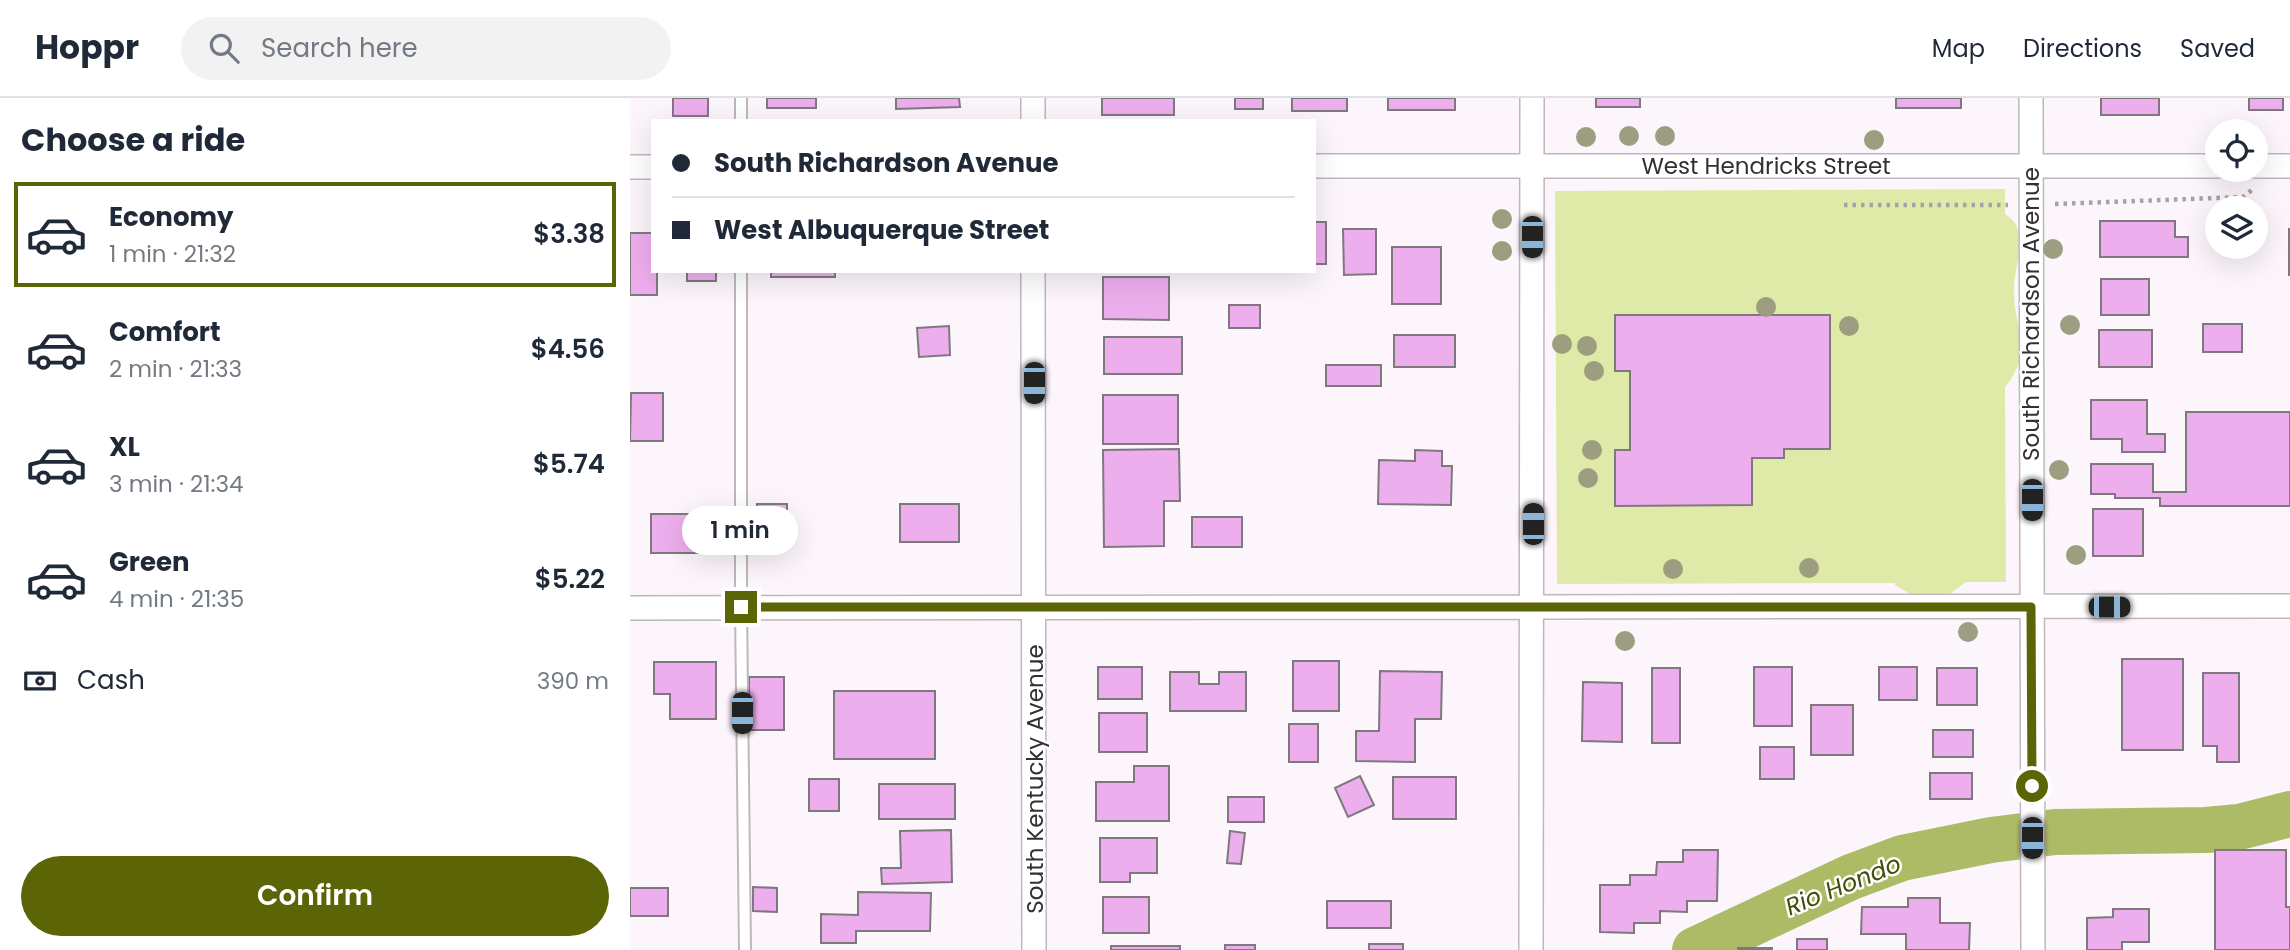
<!DOCTYPE html>
<meta charset="utf-8">
<style>
body{margin:0;font-family:Poppins,sans-serif;background:#f2f2f3;color:#1f2937;height:100vh;display:flex;flex-direction:column;font-size:26px;white-space:nowrap}
*{box-sizing:border-box;margin:0}
p{font-size:23px;color:#747a83}
.icon{flex:none;width:38px;height:38px;fill:none;stroke:currentColor;stroke-width:2;stroke-linecap:round;stroke-linejoin:round}
.map{position:relative;flex:1;overflow:hidden}
.drawer{display:flex;flex-direction:column;background:#fff;width:630px}
.drawer>*{flex:none}
.guide{position:absolute;left:21px;top:21px;width:665px;height:154px;border-radius:0px;box-shadow:0 7px 28px #0002;display:grid;align-content:center;height:154px;padding:0 21px;background:#fff}
.fabs{position:absolute;left:1575px;top:21px;display:grid;gap:14px}
.fabs a{display:grid;place-items:center;width:63px;height:63px;border-radius:50%;background:#fff;box-shadow:0 7px 28px #0002;font-size:35px}
.end{position:absolute;width:32px;height:32px;margin:-16px;border:9px solid #5c6505;background:#fff;box-shadow:0 0 0 4px #fff}
.from{border-radius:50%}
.bubble{position:absolute;height:49px;border-radius:24px;background:#fff;box-shadow:0 7px 28px #0002;font-size:23px;font-weight:600;line-height:49px;text-align:center}
.car{position:absolute;width:21px;height:42px;margin:-21px -10px;border-radius:9px;box-shadow:0 0 5px 2px #0007;background:linear-gradient(#222 24%,#8ab4d8 0 40%,#222 0 76%,#8ab4d8 0 86%,#222 0)}
.guide b{display:flex;align-items:center;gap:24px;height:66px;font-size:26px}
.guide b+b{border-top:2px solid #e0e1e3}
.guide i{width:18px;height:18px;background:#1f2937}
ul{padding:0;list-style:none}
li{display:flex;align-items:center;gap:21px;height:105px;margin:0 14px 10px;padding:0 7px;border:4px solid transparent;border-radius:0px}
li div{flex:1}
li b{display:block;font-size:26px}
li em{font-style:normal;font-weight:600}
li.active{border-color:#5c6505}
li>.icon{width:63px;height:63px;stroke-width:1.5}
h2{padding:0 21px;font-size:32px;line-height:84px}
.pay{display:flex;align-items:center;gap:18px;height:77px;padding:0 21px;font-size:26px}
.pay p{margin-inline-start:auto}
.cta{display:flex;gap:14px;margin-top:auto;padding:14px 21px}
.cta a{flex:1;height:80px;border-radius:42px;background:#5c6505;color:#fff;font-size:28px;font-weight:600;line-height:80px;text-align:center}
header{display:flex;align-items:center;gap:42px;box-sizing:border-box;height:98px;padding:0 35px;background:#fff;border-bottom:2px solid #e0e1e3}
header strong{font-size:33px}
nav{display:flex;gap:38px;margin-inline-start:auto;font-size:24px}
.search{width:490px;height:63px;background:#f2f2f3;display:flex;align-items:center;gap:18px;box-sizing:border-box;padding:0 24px;border-radius:38px;color:#747a83;font-size:26px}
main{display:flex;flex:1;min-height:0}
.map>svg:first-child{display:block}
</style>
<header>
<strong>Hoppr</strong>
<div class="search"><svg class="icon" aria-label="search" viewBox="0 0 24 24"><circle cx="10" cy="10" r="6"/><path d="M15 15l6 6"/></svg>Search here</div>
<nav><a>Map</a><a>Directions</a><a>Saved</a></nav>
</header>
<main>
<section class="drawer">
<h2>Choose a ride</h2>
<ul>
<li class="active"><svg class="icon" aria-label="car" viewBox="0 0 24 24"><path d="M5 17H2v-5l4-1 3-4h7l3 4 3 1v5h-3M9 17h6M6 11h13"/><circle cx="7" cy="17" r="2"/><circle cx="17" cy="17" r="2"/></svg><div><b>Economy</b><p>1 min · 21:32</p></div><em>$3.38</em></li>
<li><svg class="icon" aria-label="car" viewBox="0 0 24 24"><path d="M5 17H2v-5l4-1 3-4h7l3 4 3 1v5h-3M9 17h6M6 11h13"/><circle cx="7" cy="17" r="2"/><circle cx="17" cy="17" r="2"/></svg><div><b>Comfort</b><p>2 min · 21:33</p></div><em>$4.56</em></li>
<li><svg class="icon" aria-label="car" viewBox="0 0 24 24"><path d="M5 17H2v-5l4-1 3-4h7l3 4 3 1v5h-3M9 17h6M6 11h13"/><circle cx="7" cy="17" r="2"/><circle cx="17" cy="17" r="2"/></svg><div><b>XL</b><p>3 min · 21:34</p></div><em>$5.74</em></li>
<li><svg class="icon" aria-label="car" viewBox="0 0 24 24"><path d="M5 17H2v-5l4-1 3-4h7l3 4 3 1v5h-3M9 17h6M6 11h13"/><circle cx="7" cy="17" r="2"/><circle cx="17" cy="17" r="2"/></svg><div><b>Green</b><p>4 min · 21:35</p></div><em>$5.22</em></li>
</ul>
<div class="pay"><svg class="icon" aria-label="cash" viewBox="0 0 24 24"><path d="M3 7h18v10H3z"/><circle cx="12" cy="12" r="2"/></svg>Cash<p>390 m</p></div>
<div class="cta"><a>Confirm</a></div>
</section>
<div class="map">
<svg width="1660" height="852" viewBox="0 0 1660 852">
<rect width="100%" height="100%" fill="#fcf5fc"/>
<!-- green -->
<path fill="#dfeaa8" d="M1375,91V116C1402,132 1384,167 1384,191C1383,231 1406,251 1375,289L1376,484H1336L1321,495L1300,497L1280,496L1265,487V485L927,486L925,93Z"/>
<g fill="none" stroke-linecap="round" stroke-linejoin="round">
<!-- river -->
<path stroke="#aebb66" stroke-width="46" d="M1065,852L1221,779L1272,760L1361,742L1425,734L1576,732L1609,729L1660,716"/>
</g>
<!-- building -->
<path fill="#edaeed" stroke="#7f797f" stroke-width="2" d="M43,0H78V18H43Z
M137,0H186V10H137Z
M266,0H329L330,9L266,11Z
M472,0H544V17H472Z
M605,0H633V11H605Z
M662,0H717V13H662Z
M758,0H825V12H758Z
M966,0H1010V9H966Z
M1266,0H1331V10H1266Z
M1471,0H1529V17H1471Z
M1619,0H1653V12H1619Z
M1470,123H1545V139H1558V159H1470Z
M684,124H696V166H684Z
M713,131H746V176L714,177Z
M1659,131H1660V177H1659Z
M0,135H23V173H27V197H0Z
M762,149H811V206H762Z
M57,173H86V183H57Z
M141,173H205V179H141Z
M473,179H539V222L473,221Z
M1471,181H1519V217H1471Z
M599,207H630V230H599Z
M985,217H1200V351H1154V360H1122V407L985,408V352H1000V273H985Z
M1573,226H1612V254H1573Z
M319,228L320,257L289,259L287,230Z
M1469,232H1522V269H1469Z
M764,237H825V269H764Z
M474,239H552V276H474Z
M696,267H751V288H696Z
M1,295H33V343H0Z
M473,297H548V346H473Z
M1461,302H1517V336H1535V354H1492V341H1461Z
M1556,314H1660V408H1530V400H1485V396H1461V366H1523V394H1556Z
M549,351L550,403H534V448L474,449L473,352Z
M785,352L812,353V368H822L821,407L748,406L749,362L785,363Z
M127,406H157V452H127Z
M270,406H329V444H270Z
M1463,411H1513V458H1463Z
M21,416H78V455H21Z
M562,419H612V449H562Z
M1492,561H1553V652H1492Z
M663,563H709V613H663Z
M24,564H86V621H40V596H24Z
M468,569H512V601H468Z
M1124,569H1162V628H1124Z
M1249,569H1287V602H1249Z
M1022,570H1050V645H1022Z
M1307,570H1347V607H1307Z
M750,573L812,574L811,621H785V664L726,663V633H749Z
M540,574H569V586H589V574H616V613H540Z
M1573,575H1609V664H1587V648H1573Z
M119,579H154V632H119Z
M953,584L992,585V644L952,643Z
M204,593H305V661H204Z
M1181,607H1223V657H1181Z
M469,615H517V654H469Z
M659,626H688V664H659Z
M1303,632H1343V659H1303Z
M1130,649H1164V681H1130Z
M504,668H539V723H466V684H504Z
M1300,675H1342V701H1300Z
M730,678L744,707L718,719L705,690Z
M763,679H826V721H763Z
M179,681H209V713H179Z
M249,686H325V721H249Z
M598,699H634V724H598Z
M321,732L322,784L252,786L251,770H271L270,733Z
M600,733L615,735L611,766L597,765Z
M470,740H527V775H500V784H470Z
M1053,752H1088L1087,803H1057V814L1030,813V825H1004V835L970,834V787H1000V777H1026L1027,764H1053Z
M1585,752H1656V809H1660V852H1585Z
M123,789L147,790V814L123,813Z
M0,790H38V818H0Z
M228,794L301,795L300,833H226V845H191V816L228,817Z
M473,799H519V835H473Z
M1278,800H1310V825H1340L1339,852H1276V836H1231L1232,809H1278Z
M697,803H761V830H697Z
M1483,811H1519V844H1492V852H1457V820L1483,819Z
M1167,841H1197V852H1167Z
M739,846H773V852H739Z
M595,847H625V852H595Z
M481,848H550V852H481Z
M1108,850H1142V852H1108Z"/>
<g fill="none" stroke-linecap="round" stroke-linejoin="round">
<defs>
<path id="lane" d="M111,0V23
M111,173V509L115,852"/>
<path id="street" d="M403,0V23
M1401,0L1403,852
M684,68H1587
M1626,68H1660
M0,69H23
M403,173L404,852
M0,510L1660,508
M901,852L902,0"/>
</defs>
<!-- lane casing -->
<use href="#lane" stroke="#beb7be" stroke-width="14"/>
<!-- street casing -->
<use href="#street" stroke="#beb7be" stroke-width="26"/>
<!-- path -->
<path stroke="#a7a2a7" stroke-width="4.5" stroke-dasharray="3.5 5" stroke-linecap="butt" d="M1425,106L1613,99L1623,91
M1214,107H1378"/>
<!-- lane -->
<use href="#lane" stroke="#fff" stroke-width="10"/>
<!-- street -->
<use href="#street" stroke="#fff" stroke-width="23"/>
</g>
<!-- trees -->
<g fill="#9d9e80">
<circle cx="999" cy="38" r="10"/>
<circle cx="1035" cy="38" r="10"/>
<circle cx="956" cy="39" r="10"/>
<circle cx="1244" cy="42" r="10"/>
<circle cx="872" cy="121" r="10"/>
<circle cx="1423" cy="151" r="10"/>
<circle cx="872" cy="153" r="10"/>
<circle cx="1136" cy="209" r="10"/>
<circle cx="1440" cy="227" r="10"/>
<circle cx="1219" cy="228" r="10"/>
<circle cx="932" cy="246" r="10"/>
<circle cx="957" cy="248" r="10"/>
<circle cx="964" cy="273" r="10"/>
<circle cx="962" cy="352" r="10"/>
<circle cx="1429" cy="372" r="10"/>
<circle cx="958" cy="380" r="10"/>
<circle cx="1446" cy="457" r="10"/>
<circle cx="1179" cy="470" r="10"/>
<circle cx="1043" cy="471" r="10"/>
<circle cx="1338" cy="534" r="10"/>
<circle cx="995" cy="543" r="10"/>
</g>
<g fill="none" stroke-linecap="round" stroke-linejoin="round">
<!-- route -->
<path stroke="#5c6505" stroke-width="9" d="M111,509H1401L1402,688"/>
</g>
<g text-anchor="middle" dominant-baseline="central" stroke-width="5" stroke-linejoin="round" paint-order="stroke">
<!-- street labels -->
<g font-size="23" fill="#333033" stroke="#fff">
<text x="1136" y="68">West Hendricks Street</text>
<text transform="translate(1401 216) rotate(-90)">South Richardson Avenue</text>
<text transform="translate(405 681) rotate(-90)">South Kentucky Avenue</text>
</g>
<!-- water labels -->
<g font-size="24" font-style="italic" fill="#454c0b" stroke="#fff">
<text transform="translate(1213 787) rotate(-22)">Rio Hondo</text>
</g>
</g>
</svg>
<div class="fabs">
<a><svg class="icon" aria-label="locate" viewBox="0 0 24 24"><circle cx="12" cy="12" r="6"/><path d="M12 2v4M12 18v4M2 12h4M18 12h4"/></svg></a>
<a><svg class="icon" aria-label="layers" viewBox="0 0 24 24"><path d="M12 4l9 5-9 5-9-5zM3 14l9 5 9-5"/></svg></a>
</div>
<i class="end from" style="left:1402px;top:688px"></i>
<i class="end" style="left:111px;top:509px"></i>
<div class="bubble" style="left:52px;top:408px;width:116px">1 min</div>
<i class="car" style="left:902px;top:139px;rotate:180deg"></i>
<i class="car" style="left:404px;top:285px;rotate:180deg"></i>
<i class="car" style="left:1402px;top:402px;rotate:180deg"></i>
<i class="car" style="left:903px;top:426px;rotate:0deg"></i>
<i class="car" style="left:1479px;top:509px;rotate:90deg"></i>
<i class="car" style="left:112px;top:615px;rotate:180deg"></i>
<i class="car" style="left:1402px;top:740px;rotate:180deg"></i>
<div class="guide">
<b><i class="from"></i>South Richardson Avenue</b>
<b><i></i>West Albuquerque Street</b>
</div>
</div>
</main>
